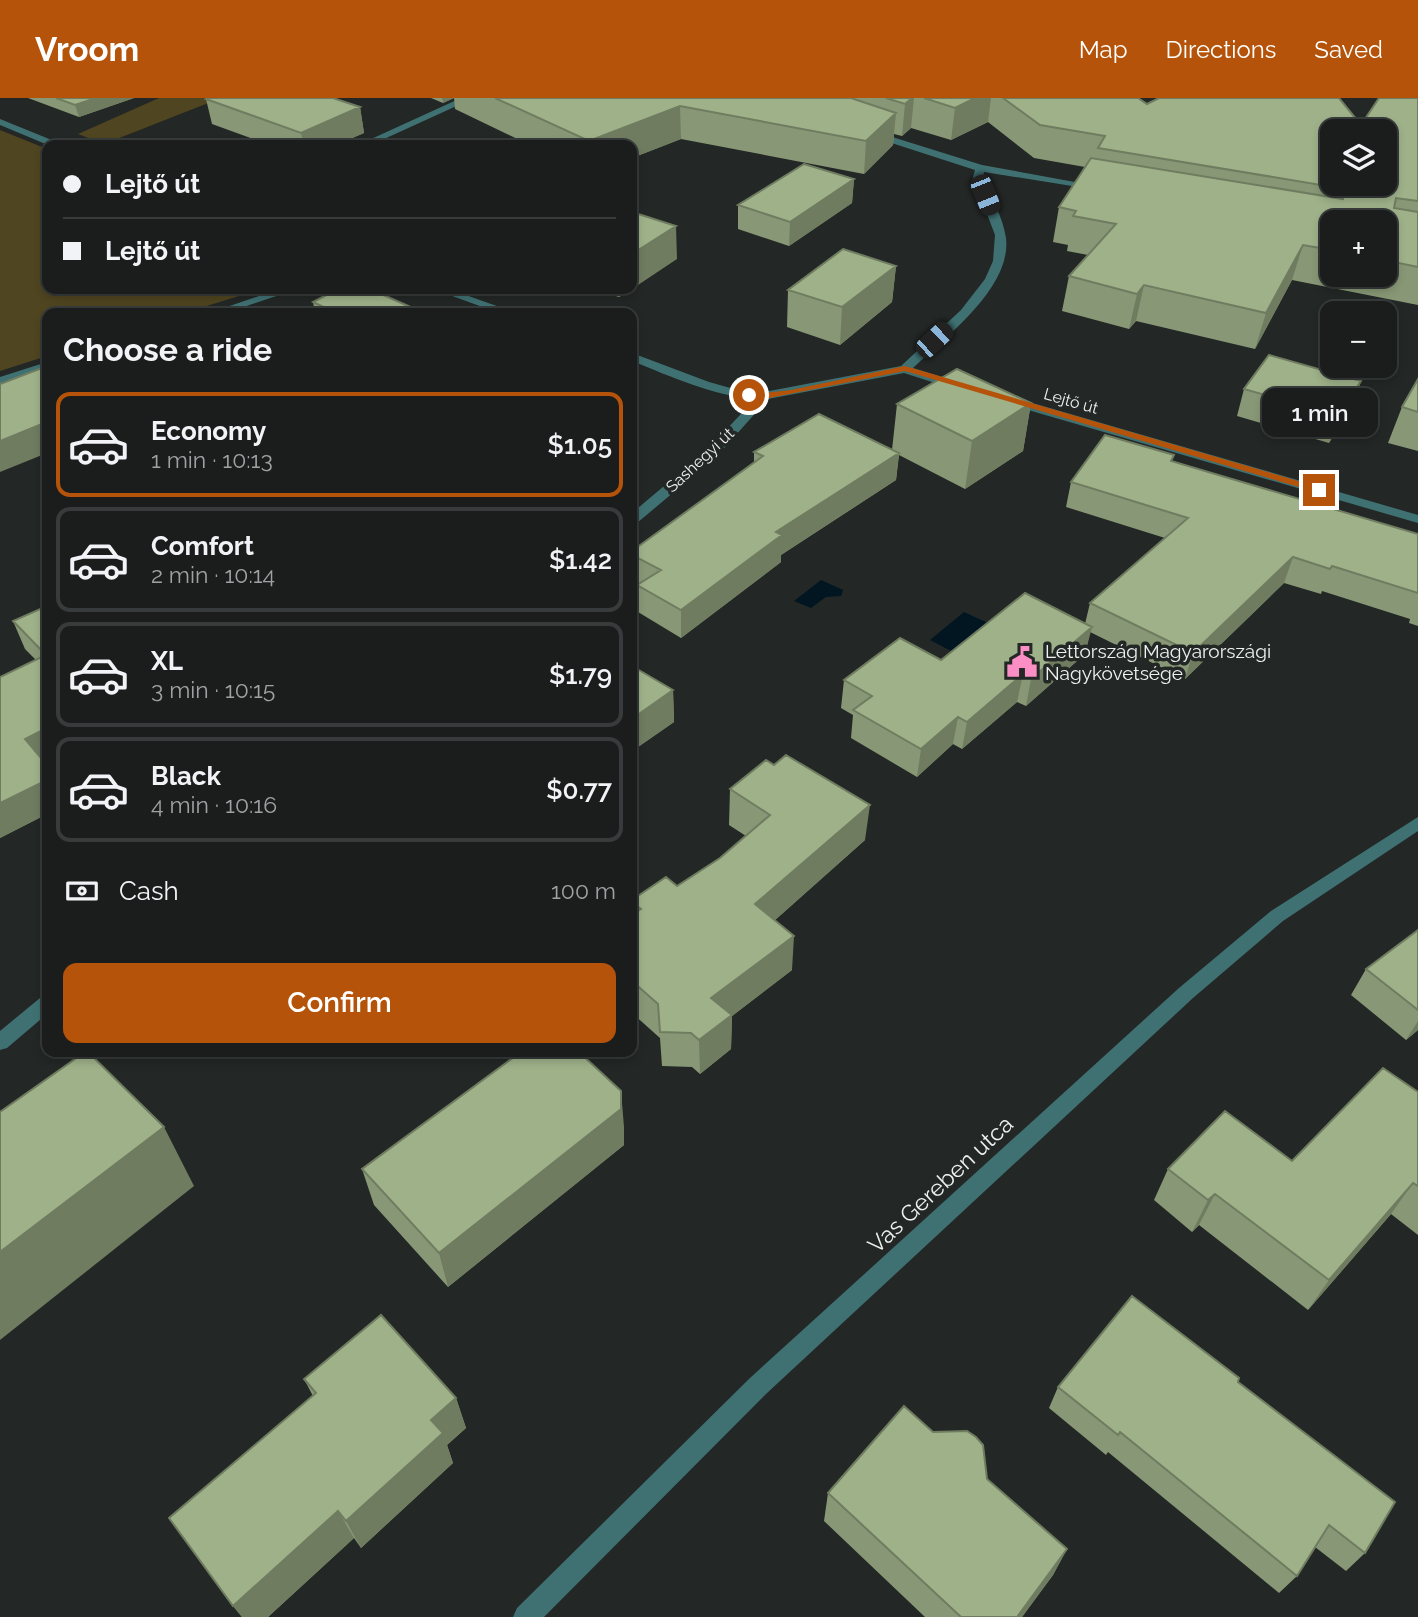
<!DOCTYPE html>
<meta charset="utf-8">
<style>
body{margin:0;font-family:Raleway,sans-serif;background:#272a29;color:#f1f3f6;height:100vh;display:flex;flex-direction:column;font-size:26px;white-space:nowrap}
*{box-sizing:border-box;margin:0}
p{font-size:23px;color:#9fa2a3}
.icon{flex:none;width:38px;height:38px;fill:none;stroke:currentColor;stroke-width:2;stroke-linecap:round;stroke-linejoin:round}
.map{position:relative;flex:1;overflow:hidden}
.sheet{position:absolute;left:42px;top:210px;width:595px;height:749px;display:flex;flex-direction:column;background:#1a1d1c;border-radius:14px;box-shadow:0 4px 10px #0003,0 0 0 2px #383b3b}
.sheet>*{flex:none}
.hud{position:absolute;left:42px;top:42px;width:595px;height:154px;border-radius:14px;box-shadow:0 4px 10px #0003,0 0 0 2px #383b3b;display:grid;align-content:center;height:154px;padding:0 21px;background:#1a1d1c}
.tools{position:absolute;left:1320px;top:21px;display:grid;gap:14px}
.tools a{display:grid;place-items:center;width:77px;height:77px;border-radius:14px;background:#1a1d1c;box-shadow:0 4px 10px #0003,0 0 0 2px #383b3b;font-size:35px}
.end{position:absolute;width:32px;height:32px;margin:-16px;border:9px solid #b45309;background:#fff;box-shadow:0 0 0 4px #fff}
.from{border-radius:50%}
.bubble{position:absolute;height:49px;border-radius:14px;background:#1a1d1c;box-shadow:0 4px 10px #0003,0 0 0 2px #383b3b;font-size:23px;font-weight:600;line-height:49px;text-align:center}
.car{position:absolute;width:21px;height:42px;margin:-21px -10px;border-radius:9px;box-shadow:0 0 5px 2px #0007;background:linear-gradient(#222 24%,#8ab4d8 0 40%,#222 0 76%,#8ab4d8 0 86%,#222 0)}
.hud b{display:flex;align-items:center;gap:24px;height:66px;font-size:26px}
.hud b+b{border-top:2px solid #383b3b}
.hud i{width:18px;height:18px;background:#f1f3f6}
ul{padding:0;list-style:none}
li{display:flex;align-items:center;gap:21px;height:105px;margin:0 14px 10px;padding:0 7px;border:4px solid #383b3b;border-radius:14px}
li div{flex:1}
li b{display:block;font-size:26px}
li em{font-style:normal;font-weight:600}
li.selected{border-color:#b45309}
li>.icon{width:63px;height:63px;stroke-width:1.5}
h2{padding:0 21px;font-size:32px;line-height:84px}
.pay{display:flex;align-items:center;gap:18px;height:77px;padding:0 21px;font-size:26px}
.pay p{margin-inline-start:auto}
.action{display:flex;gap:14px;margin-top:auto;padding:14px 21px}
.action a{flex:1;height:80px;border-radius:14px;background:#b45309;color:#fff;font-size:28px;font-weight:600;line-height:80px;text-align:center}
header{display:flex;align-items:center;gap:42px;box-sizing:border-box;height:98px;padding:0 35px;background:#b45309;color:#fff}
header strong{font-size:33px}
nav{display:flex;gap:38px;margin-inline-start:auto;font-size:24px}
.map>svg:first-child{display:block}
</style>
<header>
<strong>Vroom</strong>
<nav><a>Map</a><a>Directions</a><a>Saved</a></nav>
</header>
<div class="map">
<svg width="1418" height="1519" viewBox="0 0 1418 1519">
<rect width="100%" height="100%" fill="#232725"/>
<!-- green -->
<path fill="#4f4520" d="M159,0H221L104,46L78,36Z
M0,32L47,51V191H262L184,215H47V258L0,273Z"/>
<!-- water -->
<path fill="#011621" d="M821,482L843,492L841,498L826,499L811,510L794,503Z
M964,514L990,526L955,555L930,542Z"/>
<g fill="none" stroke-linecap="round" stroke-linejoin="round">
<!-- street -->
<path fill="#3f7173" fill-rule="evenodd" d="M461,0H474L371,47H358Z
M0,21L59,45L61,47H48L0,27Z
M873,33L982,67L1102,89L1097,92L984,74L983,79C991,99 1003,119 1006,140C1012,190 945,239 913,270L965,286V292H957L904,275L768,301L718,357L637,425L632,426V415L708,351L755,301C711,297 672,279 632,263V255L709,284L734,291L764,294L901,268L961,212L985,181L993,163L995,137L973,79L975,72L870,38L868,36Z
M280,191H297L226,215H209Z
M433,191H449L516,215H499Z
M47,264V272L0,287V279Z
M1008,298L1418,417V425L1004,305L1002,302Z
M1418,719V733L1283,823L1193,900L766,1296L544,1519H513L517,1510L750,1280L1179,890L1271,813Z
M47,897V916L7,950L0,952V933L40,900Z"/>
</g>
<!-- wall -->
<path fill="#889876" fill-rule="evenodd" d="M28,0H134L79,19Z
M431,0H1138L1147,6L1361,27L1418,0V207L1292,182L1255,251L1136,223L1129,231L1062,213L1069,178L1088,157L1067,153L1068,147L1053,144L1059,109L1085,69L1034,60L988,24L951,42L911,30L902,38L894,36L893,47L864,76L681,41L632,60V47H530L455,11L454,0L443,5ZM1332,124H1384V177H1332Z
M206,1L360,9L364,35L336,47H270L212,26Z
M854,81L852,105L789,148L738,131V107Z
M896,168L892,204L840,247L787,229L788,192Z
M594,191H632L619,199Z
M313,204L424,215H315Z
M1418,281V353L1388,345L1402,309Z
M1361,283L1352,309L1329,345L1237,318L1244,291Z
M1031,305L1023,353L965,391L899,357L896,382L781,457V464L681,540L638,514L637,487L638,486L632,483V453L754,365V354L892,352L897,306Z
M1173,363L1418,436V528L1409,525L1410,521L1322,493L1321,496L1284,485L1185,581L1090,534L1085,556L1026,608L1017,604L962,651L953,646L917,679L851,640L853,617L841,610L844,582L941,562L1085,526L1090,505L1165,440L1066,409L1071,384Z
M47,508V664L45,665L47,667V716L0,740L36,562L25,551L13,523Z
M632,568L673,592L674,624L638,649L632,645Z
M730,691L865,742L775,822L792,872L732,918L731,951L700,976L692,969L662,968L660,940L632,915V802L677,788L720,760L746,738L729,727Z
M1418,832V932L1406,942L1351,897L1366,871Z
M1418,994V1137L1391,1116L1308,1212L1199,1127L1192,1134L1154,1102L1168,1071L1292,1063Z
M624,1029V1047L448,1189L374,1107L362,1071Z
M304,1281L456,1300L466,1330L447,1347L453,1365L361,1450L354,1440L268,1519H242L233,1508L313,1298Z
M1238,1284L1365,1455L1346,1473L1315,1449L1297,1478L1279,1495L1108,1354L1106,1357L1049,1310L1058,1289Z
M987,1381L1067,1451L1053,1477L1022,1519H925L824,1423L828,1395Z"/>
<!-- shaded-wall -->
<path fill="#6f7c60" d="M96,0H134L79,19L75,7Z
M442,0H454L443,5Z
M912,0H914L911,30L902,38L905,6Z
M975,0H991L988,24L951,42L955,10Z
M680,8L681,41L632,60V47H589V43Z
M360,9L364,35L336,47H304L301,35Z
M896,15L893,47L864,76L866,43Z
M854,81L852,105L789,148L790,124Z
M676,128L677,161L632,191V156Z
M1303,147L1292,182L1255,251L1266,215Z
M896,168L892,204L840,247L842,209Z
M1144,187L1136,223L1129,231L1137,196Z
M618,191H632L619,199Z
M1361,283L1352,309L1329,345L1338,318Z
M1031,305L1023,353L965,391L972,343Z
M47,324V355L0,374V343Z
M899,355L896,382L781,457V464L681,540V512L776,434Z
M1293,459L1284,485L1185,581L1193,555Z
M1092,529L1085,556L1026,608L1031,581Z
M1023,576L1017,604L962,651L967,624Z
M673,592L674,624L638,649L636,618Z
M958,619L953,646L917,679L921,651Z
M47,630V664L38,668L25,641Z
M47,682V716L0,740V705Z
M870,707L865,742L754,841L755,806Z
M794,838L792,872L732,918L731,951L700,976L699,942L711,900Z
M1418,923V932L1406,942Z
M263,954H273L265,959Z
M621,993L624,1029V1047L448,1189L439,1155Z
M164,1029L194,1088L0,1242V1154Z
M1413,1085L1391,1116L1308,1212L1329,1182Z
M1215,1096L1199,1127L1192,1134L1208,1102Z
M456,1300L466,1330L447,1347L453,1365L361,1450L346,1423L431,1322Z
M338,1413L354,1440L268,1519H242L233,1508Z
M1067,1451L1053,1477L1022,1519H1017Z"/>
<!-- building -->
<path fill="#9eb189" stroke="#6f7c60" stroke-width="2" fill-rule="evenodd" d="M56,0H96L75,7Z
M208,0H333L360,9L301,35L206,1Z
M495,0H851L896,15L866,43L680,8L589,43Z
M886,0H912L905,6Z
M924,0H975L955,10Z
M1003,0H1138L1147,6L1159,0H1339L1361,27L1379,0H1418V103L1396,100L1394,110L1418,114V169L1384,162V124H1332V152L1303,147L1266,215L1144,187L1137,196L1069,178L1116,126L1073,118L1076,113L1059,109L1091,60L1343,101L1345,91L1098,50L1105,38L1040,27ZM1332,33H1384V86H1332Z
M804,66L854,81L790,124L738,107Z
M632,114L676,128L632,156Z
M843,151L896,168L842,209L788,192Z
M338,191H370L424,215H336L313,204Z
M1269,257L1361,283L1338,318L1244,291Z
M47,268V324L0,343V286Z
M957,271L1031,305L972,343L897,306Z
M1418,281V314L1402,309Z
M819,316L899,355L776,434L782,437L681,512L637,487L661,472L632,457V453L763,358L754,354Z
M1105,337L1174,357L1171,363L1418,436V495L1332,468L1330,471L1293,459L1193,555L1090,505L1188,420L1071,384Z
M1025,495L1092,529L1031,581L1023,576L967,624L958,619L921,651L853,612L872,598L844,582L900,540L941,562Z
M47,508V630L25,641L47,667V682L0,705V579L46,557L13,523Z
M632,568L673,592L636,618L632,615Z
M786,657L870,707L755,806L794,838L711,900L732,917L699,942L691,935L660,934L658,906L632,883V817L641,811L632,804V802L666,779L677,788L720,760L770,717L730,691L766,662L774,667Z
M1418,832V912L1366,871Z
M85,954H88L164,1029L0,1154V1014Z
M521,954H579L621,993V1011L439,1155L362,1071Z
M1383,970L1418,994V1088L1413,1085L1329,1182L1215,1096L1208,1102L1168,1071L1225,1013L1292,1063Z
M1132,1198L1239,1280L1238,1284L1395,1404L1365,1455L1329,1427L1297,1478L1120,1334L1118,1337L1058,1289Z
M381,1217L456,1300L431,1322L443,1335L346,1423L338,1413L233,1508L169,1420L316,1295L304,1281Z
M904,1308L933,1334L967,1333L976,1339L983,1347L987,1381L1067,1451L1017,1519H961L828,1395Z"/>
<!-- route -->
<path fill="#b45309" d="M905,268L1322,390L1323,392L1316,394L905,273L764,301L745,297L791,292Z"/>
<!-- icons -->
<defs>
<symbol id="civic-bare" viewBox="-9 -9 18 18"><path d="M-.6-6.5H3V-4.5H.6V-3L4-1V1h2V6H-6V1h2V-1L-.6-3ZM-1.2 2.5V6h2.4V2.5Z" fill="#fb8fc5" stroke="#232725" stroke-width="2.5" paint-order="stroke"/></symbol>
</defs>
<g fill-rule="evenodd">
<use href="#civic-bare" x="1000" y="542" width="44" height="44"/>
</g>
<g text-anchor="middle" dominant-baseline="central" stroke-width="7" stroke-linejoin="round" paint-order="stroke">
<!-- far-street labels -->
<g font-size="16" fill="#eef1f0" stroke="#232725">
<text transform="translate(1071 303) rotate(16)">Lejtő út</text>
<text transform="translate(700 362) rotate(-43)">Sashegyi út</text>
</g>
<!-- poi labels -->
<g font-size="19" fill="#eef1f0" stroke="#232725" text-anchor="start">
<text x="1045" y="553">Lettország Magyarországi<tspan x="1045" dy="22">Nagykövetsége</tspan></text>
</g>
<!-- near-street labels -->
<g font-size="23" fill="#eef1f0" stroke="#232725">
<text transform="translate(940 1086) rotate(-43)">Vas Gereben utca</text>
</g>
</g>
</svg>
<div class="tools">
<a><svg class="icon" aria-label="layers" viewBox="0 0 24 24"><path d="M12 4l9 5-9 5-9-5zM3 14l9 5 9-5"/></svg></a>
<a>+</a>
<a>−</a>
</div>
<i class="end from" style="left:749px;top:297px"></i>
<i class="end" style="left:1319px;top:392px"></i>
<div class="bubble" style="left:1262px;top:290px;width:116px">1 min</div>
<i class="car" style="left:985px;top:97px;rotate:158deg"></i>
<i class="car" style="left:934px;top:242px;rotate:47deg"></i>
<div class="hud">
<b><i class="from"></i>Lejtő út</b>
<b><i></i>Lejtő út</b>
</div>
<section class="sheet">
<h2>Choose a ride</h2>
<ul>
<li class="selected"><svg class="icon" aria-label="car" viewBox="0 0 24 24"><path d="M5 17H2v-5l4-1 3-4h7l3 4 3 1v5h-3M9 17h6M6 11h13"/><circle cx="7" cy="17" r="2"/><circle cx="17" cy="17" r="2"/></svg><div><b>Economy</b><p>1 min · 10:13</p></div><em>$1.05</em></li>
<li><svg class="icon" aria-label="car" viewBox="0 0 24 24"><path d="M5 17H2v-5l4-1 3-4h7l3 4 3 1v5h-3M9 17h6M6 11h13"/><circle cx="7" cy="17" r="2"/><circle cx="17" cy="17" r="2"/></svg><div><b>Comfort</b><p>2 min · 10:14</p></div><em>$1.42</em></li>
<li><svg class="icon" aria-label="car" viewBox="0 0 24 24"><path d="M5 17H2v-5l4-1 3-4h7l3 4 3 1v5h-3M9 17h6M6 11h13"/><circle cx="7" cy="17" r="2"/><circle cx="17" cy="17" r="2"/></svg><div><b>XL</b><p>3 min · 10:15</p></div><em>$1.79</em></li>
<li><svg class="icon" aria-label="car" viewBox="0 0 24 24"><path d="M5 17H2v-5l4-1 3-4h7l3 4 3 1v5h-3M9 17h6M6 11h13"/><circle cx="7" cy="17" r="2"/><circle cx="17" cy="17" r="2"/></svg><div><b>Black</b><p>4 min · 10:16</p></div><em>$0.77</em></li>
</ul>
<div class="pay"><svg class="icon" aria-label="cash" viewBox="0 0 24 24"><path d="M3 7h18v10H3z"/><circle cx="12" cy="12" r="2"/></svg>Cash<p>100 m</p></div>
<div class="action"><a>Confirm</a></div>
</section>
</div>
